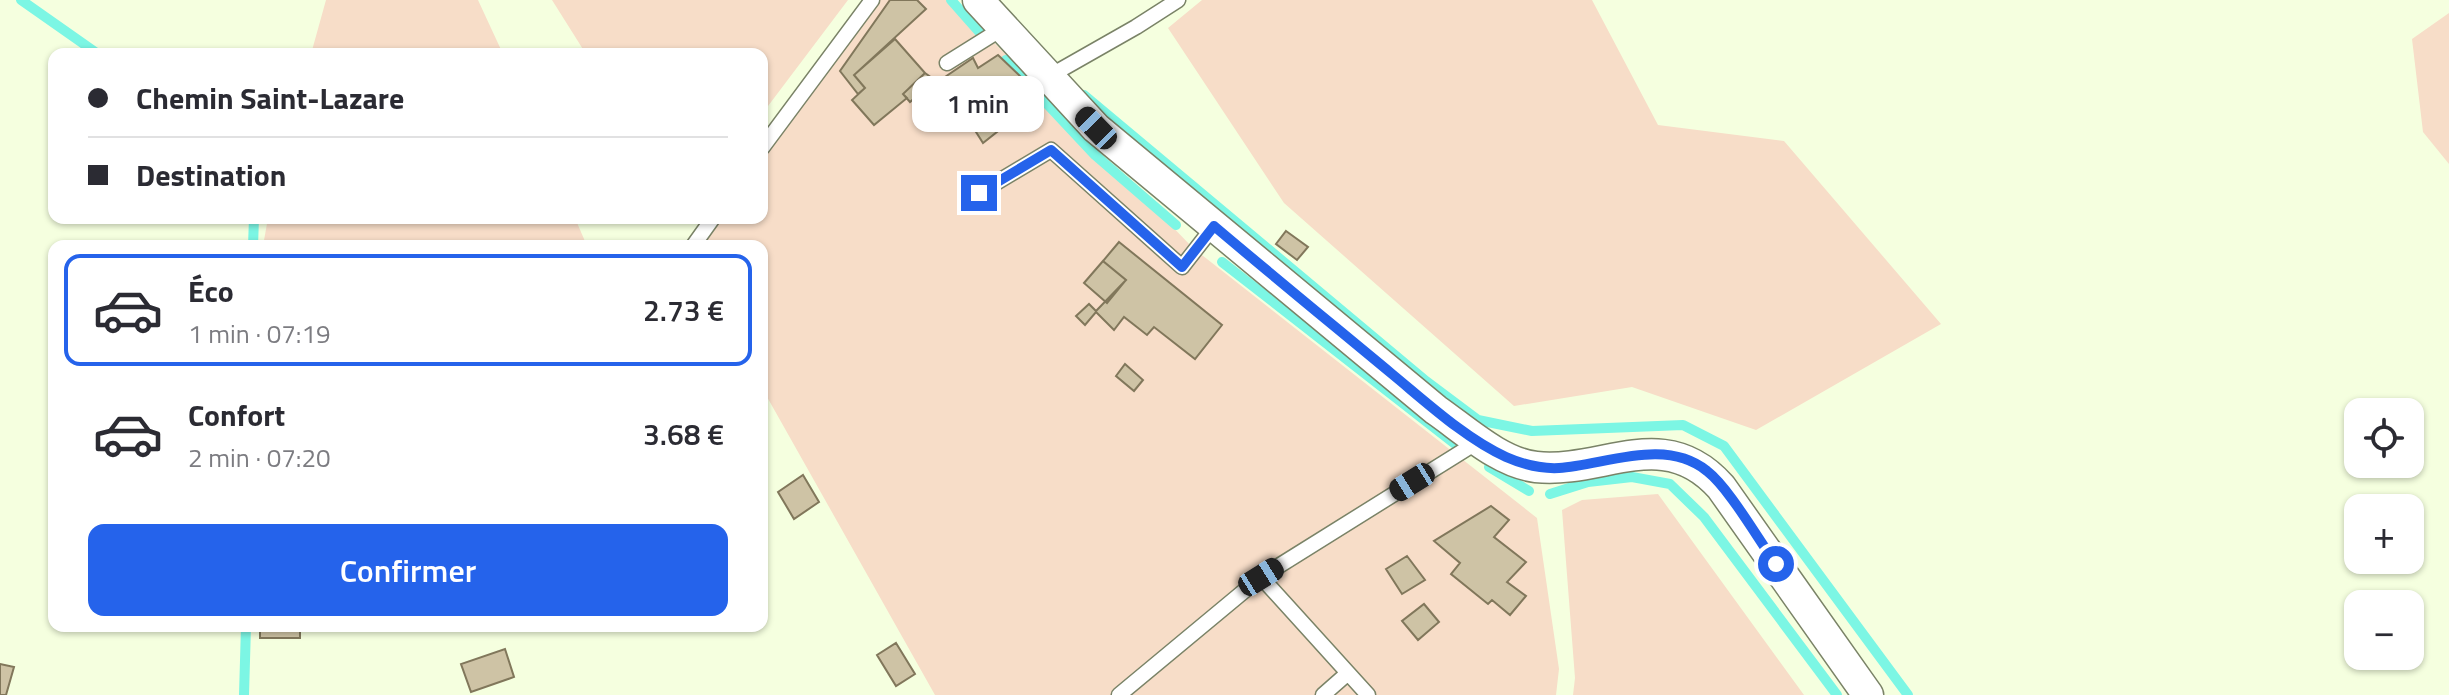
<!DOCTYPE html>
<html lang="fr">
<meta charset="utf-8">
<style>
body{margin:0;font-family:"Titillium Web",sans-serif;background:#f7f7f7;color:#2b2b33;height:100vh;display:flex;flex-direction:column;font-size:30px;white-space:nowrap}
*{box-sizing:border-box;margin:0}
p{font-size:26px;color:#7c7c81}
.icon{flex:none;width:44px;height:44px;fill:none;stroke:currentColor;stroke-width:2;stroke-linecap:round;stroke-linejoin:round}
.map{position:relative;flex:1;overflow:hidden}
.drawer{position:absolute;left:48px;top:240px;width:720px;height:392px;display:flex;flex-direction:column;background:#fff;border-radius:16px;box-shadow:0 2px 6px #0004}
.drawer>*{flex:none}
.hud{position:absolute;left:48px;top:48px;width:720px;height:176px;border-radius:16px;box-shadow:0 2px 6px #0004;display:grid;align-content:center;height:176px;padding:0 40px;background:#fff}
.fabs{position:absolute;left:2344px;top:398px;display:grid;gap:16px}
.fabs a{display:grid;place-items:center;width:80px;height:80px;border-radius:16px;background:#fff;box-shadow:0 2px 6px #0004;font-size:40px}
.end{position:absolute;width:36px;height:36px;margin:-18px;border:10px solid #2563eb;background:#fff;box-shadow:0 0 0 4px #fff}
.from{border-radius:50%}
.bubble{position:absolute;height:56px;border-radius:16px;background:#fff;box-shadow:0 2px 6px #0004;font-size:26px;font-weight:600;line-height:56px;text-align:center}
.car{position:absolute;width:24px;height:48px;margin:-24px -12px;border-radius:10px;box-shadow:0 0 6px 2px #0007;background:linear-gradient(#222 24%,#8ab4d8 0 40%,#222 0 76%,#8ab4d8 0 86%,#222 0)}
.hud b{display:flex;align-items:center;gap:28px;height:76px;font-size:30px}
.hud b+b{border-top:2px solid #e1e1e2}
.hud i{width:20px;height:20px;background:#2b2b33}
ul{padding:14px 0 0;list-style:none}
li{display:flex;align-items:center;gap:24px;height:112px;margin:0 16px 12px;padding:0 24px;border:4px solid transparent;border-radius:16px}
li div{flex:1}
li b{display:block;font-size:30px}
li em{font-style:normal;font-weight:600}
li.on{border-color:#2563eb}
li>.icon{width:72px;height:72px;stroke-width:1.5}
.button{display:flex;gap:16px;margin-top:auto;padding:16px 40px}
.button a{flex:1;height:92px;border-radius:16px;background:#2563eb;color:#fff;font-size:32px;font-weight:600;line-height:92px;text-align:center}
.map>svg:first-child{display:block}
</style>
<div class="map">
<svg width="2449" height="695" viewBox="0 0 2449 695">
<rect width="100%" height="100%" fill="#f5ffdf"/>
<!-- green -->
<path fill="#f7ddc8" d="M326,0H478L503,54H311Z
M552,0H848L762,114V54H586Z
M876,0H953L1193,248L1537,518L1559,669L1556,695H935L762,388V246H699L719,218H762V158Z
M1202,0H1592L1658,125L1784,141L1941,324L1756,430L1632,387L1514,406L1284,203L1168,28Z
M2449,13V164L2423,132L2412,39Z
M268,218H575L587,246H263Z
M1658,494L1804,695H1573L1575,678L1562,510L1582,500Z"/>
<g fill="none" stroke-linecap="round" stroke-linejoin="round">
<!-- stream -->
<path stroke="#7cf6e4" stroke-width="10" d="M21,0L98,54
M951,0L981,34
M1006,60L1095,155L1176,225
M1084,95L1426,381L1478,420L1532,431L1683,425L1724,446L1908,695
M253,246L254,218
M1222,262L1459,447
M1489,467L1529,491
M1550,494L1588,482L1632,477L1670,484L1704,517L1837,695
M244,695L246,626"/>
</g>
<!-- building -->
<path fill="#cec3a5" stroke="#81775b" stroke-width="2" d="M890,0H917L926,9L854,75L865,88L858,94L840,71Z
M895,39L925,73L903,94L907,98L874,125L852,100L865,88L854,75Z
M998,55L1021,77L964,113L942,79L973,58L978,68Z
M925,73L932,78V83L910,102L903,94Z
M995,92L1000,102L979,116L988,129L1007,114L1012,120L983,143L964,113Z
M1286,231L1308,247L1297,260L1276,244Z
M1119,242L1222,325L1195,359L1154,327L1147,335L1124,317L1114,330L1096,312L1085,325L1076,316L1089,304L1096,311L1126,280L1103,261Z
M1103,261L1126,280L1107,303L1084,283Z
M1125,364L1143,380L1134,391L1116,376Z
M803,475L819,502L794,519L778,492Z
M1491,506L1509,520L1494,537L1526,562L1507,582L1526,596L1510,615L1492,600L1488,604L1451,574L1460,563L1434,541Z
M1407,556L1425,580L1402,594L1386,569Z
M1424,604L1439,622L1418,640L1402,621Z
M260,626H300V638H260Z
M896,643L915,674L896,686L877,655Z
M505,649L514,677L471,692L461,664Z
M0,664L14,667L6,695H0Z"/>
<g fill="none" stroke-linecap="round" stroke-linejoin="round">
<defs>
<path id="service" d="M947,63L1003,28
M1048,77L1136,27L1178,0
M762,148L872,0
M979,193L1051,150L1182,267L1214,226
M693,246L713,218
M1119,695L1261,577
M1323,695L1348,673
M1368,695L1261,577L1479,441"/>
<path id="minor" d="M978,0L1096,128L1436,410C1465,430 1500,463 1536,467C1604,474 1664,423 1721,487L1868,695"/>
</defs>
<!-- service casing -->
<use href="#service" stroke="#7a8367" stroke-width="17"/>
<!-- minor casing -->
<use href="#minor" stroke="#7a8367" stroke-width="33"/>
<!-- service -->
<use href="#service" stroke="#fff" stroke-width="14"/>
<!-- minor -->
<use href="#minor" stroke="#fff" stroke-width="30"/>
</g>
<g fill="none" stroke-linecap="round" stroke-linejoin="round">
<!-- route -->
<path stroke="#2563eb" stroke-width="10" d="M979,193L1051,150L1182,267L1214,226C1273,276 1333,325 1392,374C1426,402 1466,439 1506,457C1522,464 1540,469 1559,468C1605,465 1665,437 1707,471C1729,488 1758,539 1776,564"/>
</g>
</svg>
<div class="fabs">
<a><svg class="icon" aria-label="locate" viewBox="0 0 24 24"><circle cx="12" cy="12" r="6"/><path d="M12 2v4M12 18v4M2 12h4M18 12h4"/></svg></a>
<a>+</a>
<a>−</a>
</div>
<i class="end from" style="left:1776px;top:564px"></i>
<i class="end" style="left:979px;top:193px"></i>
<div class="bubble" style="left:912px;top:76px;width:132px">1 min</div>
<i class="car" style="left:1096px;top:128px;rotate:316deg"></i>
<i class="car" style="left:1412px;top:482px;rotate:238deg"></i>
<i class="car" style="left:1261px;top:577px;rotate:58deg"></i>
<div class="hud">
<b><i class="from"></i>Chemin Saint-Lazare</b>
<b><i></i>Destination</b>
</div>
<section class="drawer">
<ul>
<li class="on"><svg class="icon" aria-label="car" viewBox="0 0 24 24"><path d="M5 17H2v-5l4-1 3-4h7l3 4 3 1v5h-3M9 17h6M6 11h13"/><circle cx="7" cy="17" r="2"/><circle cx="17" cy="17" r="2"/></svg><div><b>Éco</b><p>1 min · 07:19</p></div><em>2.73 €</em></li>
<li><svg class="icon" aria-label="car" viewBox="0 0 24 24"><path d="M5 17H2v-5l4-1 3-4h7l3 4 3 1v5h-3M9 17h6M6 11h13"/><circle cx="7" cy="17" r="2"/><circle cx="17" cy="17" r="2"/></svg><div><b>Confort</b><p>2 min · 07:20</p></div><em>3.68 €</em></li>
</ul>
<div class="button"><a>Confirmer</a></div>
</section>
</div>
